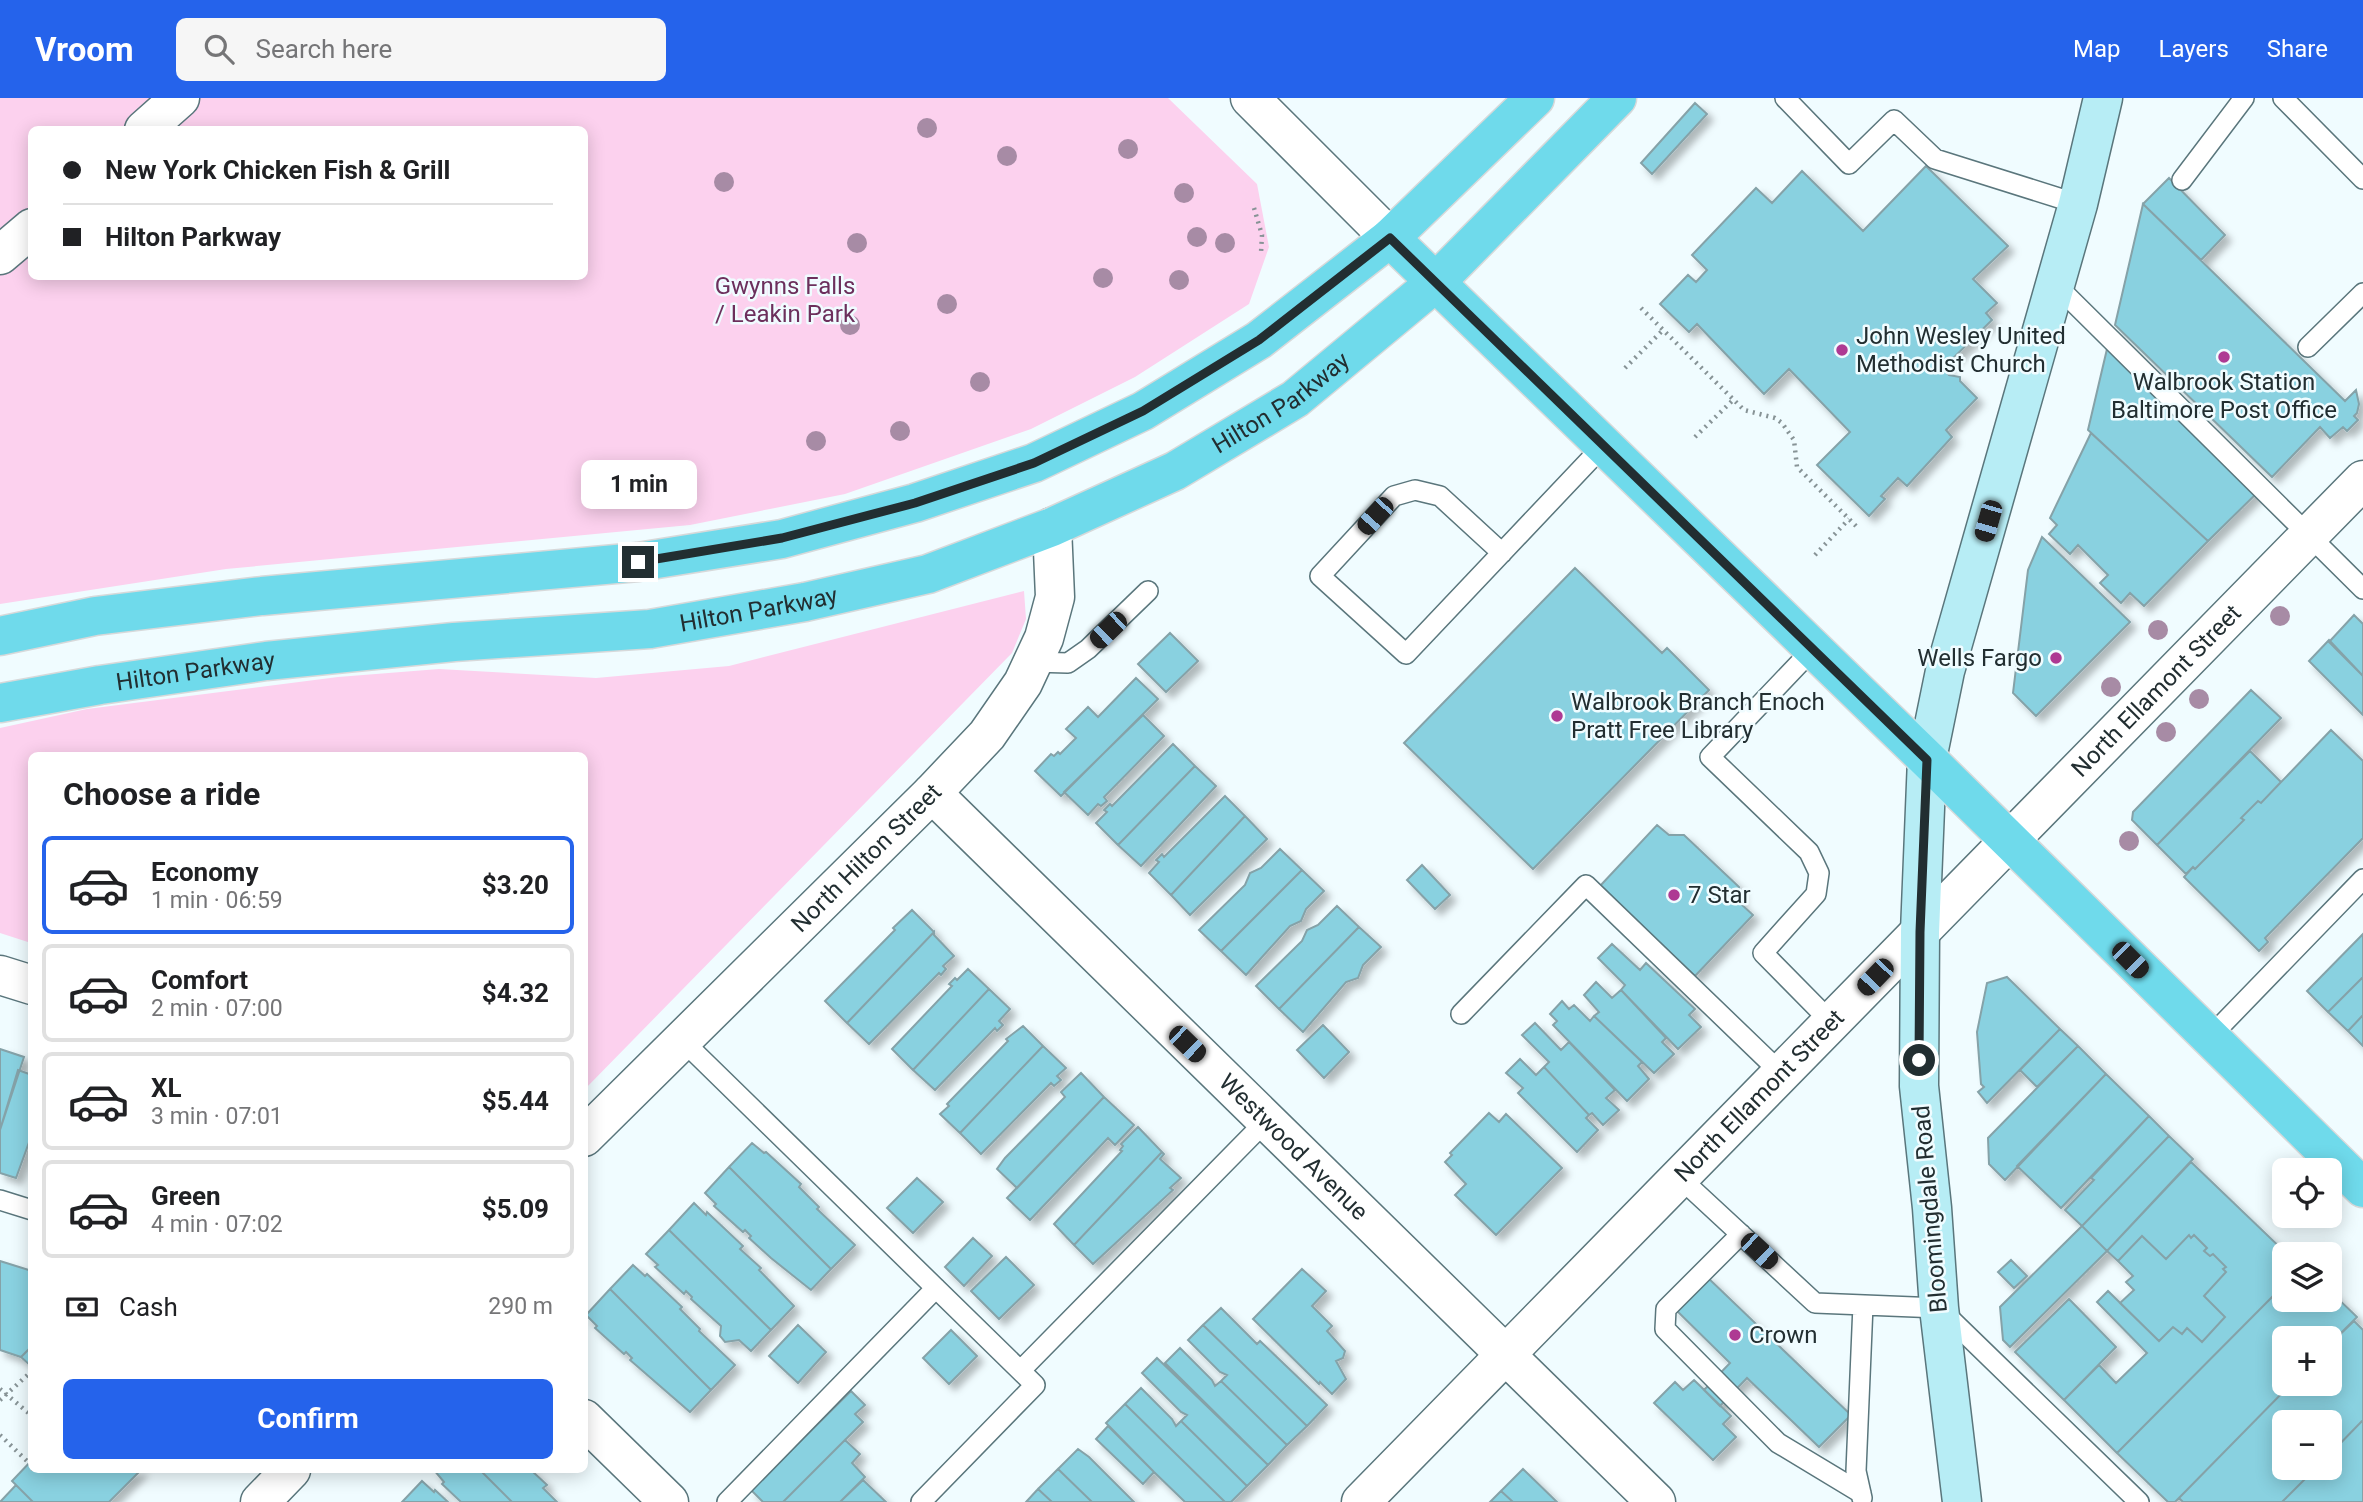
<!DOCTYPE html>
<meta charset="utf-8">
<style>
body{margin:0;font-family:Roboto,sans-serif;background:#f6f6f6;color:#202124;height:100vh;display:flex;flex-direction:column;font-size:26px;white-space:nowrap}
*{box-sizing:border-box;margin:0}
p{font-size:23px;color:#757577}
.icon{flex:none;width:38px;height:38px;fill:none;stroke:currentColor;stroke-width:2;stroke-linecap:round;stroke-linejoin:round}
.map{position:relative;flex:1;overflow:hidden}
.sheet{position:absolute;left:28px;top:654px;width:560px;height:721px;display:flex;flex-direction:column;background:#fff;border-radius:10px;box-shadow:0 4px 18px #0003}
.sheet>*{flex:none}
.guide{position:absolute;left:28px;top:28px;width:560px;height:154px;border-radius:10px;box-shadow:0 4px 18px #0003;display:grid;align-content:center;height:154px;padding:0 35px;background:#fff}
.buttons{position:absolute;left:2272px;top:1060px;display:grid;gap:14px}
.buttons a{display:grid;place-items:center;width:70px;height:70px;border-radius:10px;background:#fff;box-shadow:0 4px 18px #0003;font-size:35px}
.end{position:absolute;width:32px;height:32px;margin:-16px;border:9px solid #222e31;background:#fff;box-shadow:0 0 0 4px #fff}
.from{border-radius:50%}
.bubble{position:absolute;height:49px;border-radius:10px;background:#fff;box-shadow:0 4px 18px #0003;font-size:23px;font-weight:700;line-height:49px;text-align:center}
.car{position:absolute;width:21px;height:42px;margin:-21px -10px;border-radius:9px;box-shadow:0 0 5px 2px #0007;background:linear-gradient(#222 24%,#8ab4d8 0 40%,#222 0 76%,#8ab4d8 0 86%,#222 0)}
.guide b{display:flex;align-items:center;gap:24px;height:66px;font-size:26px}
.guide b+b{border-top:2px solid #e0e0e0}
.guide i{width:18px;height:18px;background:#202124}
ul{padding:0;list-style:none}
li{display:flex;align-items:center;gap:21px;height:98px;margin:0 14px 10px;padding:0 21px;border:4px solid #e0e0e0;border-radius:10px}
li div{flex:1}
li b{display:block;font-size:26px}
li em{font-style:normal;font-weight:700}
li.current{border-color:#2563eb}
li>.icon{width:63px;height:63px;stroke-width:1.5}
h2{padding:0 35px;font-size:32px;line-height:84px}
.pay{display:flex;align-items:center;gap:18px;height:77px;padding:0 35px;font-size:26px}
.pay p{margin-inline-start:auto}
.button{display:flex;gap:14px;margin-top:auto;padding:14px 35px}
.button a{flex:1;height:80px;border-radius:10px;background:#2563eb;color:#fff;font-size:28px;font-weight:700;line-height:80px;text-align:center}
header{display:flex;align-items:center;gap:42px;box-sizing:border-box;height:98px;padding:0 35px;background:#2563eb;color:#fff}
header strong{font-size:33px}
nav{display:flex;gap:38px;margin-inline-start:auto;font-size:24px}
.search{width:490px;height:63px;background:#f6f6f6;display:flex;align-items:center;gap:18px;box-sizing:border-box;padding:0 24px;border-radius:10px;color:#757577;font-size:26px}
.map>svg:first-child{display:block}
</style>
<header>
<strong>Vroom</strong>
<div class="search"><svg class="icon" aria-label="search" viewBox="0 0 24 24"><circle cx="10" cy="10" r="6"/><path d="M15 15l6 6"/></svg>Search here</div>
<nav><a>Map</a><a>Layers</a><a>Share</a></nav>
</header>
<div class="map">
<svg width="2363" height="1404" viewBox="0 0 2363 1404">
<defs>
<filter id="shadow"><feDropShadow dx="6" dy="6" stdDeviation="3.5" flood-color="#0004"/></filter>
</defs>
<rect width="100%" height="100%" fill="#f0fcff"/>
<!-- green -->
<path fill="#fcd1ee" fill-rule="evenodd" d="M0,0H1168L1257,86L1269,149L1249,206L1135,279L1031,331L845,396L690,427L226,471L0,506ZM32,32H584V178H32Z
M1024,493L1026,521L1012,555L585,991L584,658H32L31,845L0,835V630L87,611L338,579L439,571L596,580L729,568Z"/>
<!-- building -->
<path fill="#89d1e0" stroke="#85a2a8" stroke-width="2" filter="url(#shadow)" d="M1695,5L1707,16L1652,76L1641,65Z
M1926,68L2008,148L1973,181L1997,205L1986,215L1992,222L1943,270L1949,277L1960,279V283L1977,300L1946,332L1952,339L1907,388L1898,380L1881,398L1885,401L1869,418L1817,367L1850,334L1789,271L1764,296L1697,226L1689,234L1660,206L1688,177L1696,184L1707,172L1692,157L1756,90L1772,105L1802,73L1863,133Z
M2169,80L2225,137L2201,162L2143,106Z
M2143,106L2345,303L2356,292L2359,306L2357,315L2354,318L2358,322L2347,333L2343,329L2330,340L2320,329L2272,379L2115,227Z
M2107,251L2259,393L2208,443L2088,332Z
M2091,335L2208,443L2144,508L2130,495L2121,505L2100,485L2108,477L2078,447L2070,456L2049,436L2057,427L2050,420Z
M2042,439L2130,524L2036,618L2013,595L2028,472Z
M1575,470L1662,555L1667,550L1709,592L1533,771L1404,645Z
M2354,517L2363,526V578L2329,544Z
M1170,535L1198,563L1166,594L1138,566Z
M2329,542L2363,578V617L2309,563Z
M1136,580L1158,601L1061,698L1035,673L1051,656L1054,658L1058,654L1060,656L1076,640L1066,631L1088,609L1098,619Z
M2251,592L2281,620L2157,747L2132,722L2133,714Z
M1143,617L1164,638L1104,699L1107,703L1101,708L1098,706L1088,717L1064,694Z
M2331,632L2363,663V740L2265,840L2268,844L2259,853L2184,779L2193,769L2195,771L2244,722L2241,720L2258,703L2261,705Z
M1173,646L1195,668L1118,747L1096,725L1107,714L1104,712L1110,706L1112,708Z
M2250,653L2281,684L2261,705L2258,703L2241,720L2244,722L2195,771L2193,769L2186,776L2157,747Z
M1195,668L1216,688L1141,768L1118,747Z
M1225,698L1245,718L1171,797L1149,775L1159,764L1156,762L1162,756L1164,759Z
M1245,718L1267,741L1190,817L1171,797Z
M1657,727L1669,737H1684L1739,789L1740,805L1753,817L1695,878L1600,788Z
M1280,751L1302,772L1221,853L1199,832L1245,787L1250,775L1261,770Z
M1422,767L1450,797L1435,811L1407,782Z
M1302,772L1324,793L1306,811L1301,823L1290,828L1246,877L1221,853Z
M1337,808L1359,829L1279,911L1256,888L1302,843L1307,832L1318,827Z
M912,812L934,834L847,925L825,903L895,832L893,830Z
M1359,829L1381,849L1363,867L1358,880L1346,884L1303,934L1279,911Z
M934,834V837L954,858L943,868L946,871L941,877L939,875L869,946L847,925Z
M2363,836V879L2328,914L2307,893Z
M1612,846L1640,872L1646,865L1695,911L1689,917L1701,929L1678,951L1621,892L1625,887L1598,860Z
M968,871L989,891L913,972L892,951L952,888L949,886L955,880L957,882Z
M2007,879L2060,931L1987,1005L1978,994L1984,989L1981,986L1977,934L1987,885Z
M2363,879V917L2348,933L2328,914Z
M1596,884L1612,900L1621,892L1666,940L1662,944L1674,956L1654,975L1594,918L1599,914L1584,897Z
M989,891L1010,911L999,923L1003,927L997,933L995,930L935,992L913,972Z
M1562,903L1569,911L1574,907L1590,923L1594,918L1642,964L1638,968L1649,981L1627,1003L1553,927L1557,923L1550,916Z
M2363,917V948L2348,933Z
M1535,925L1561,952L1569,944L1615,992L1606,1000L1619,1012L1603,1027L1592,1015L1589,1017L1544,969L1549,964L1522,937Z
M1323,927L1349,954L1324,980L1297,952Z
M1023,928L1043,948L960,1035L940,1016L949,1008L947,1006L1008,943L1006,941Z
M2060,931L2078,948L2037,989L2020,972Z
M1043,948L1066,970L1057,978L1061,982L1054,988L1051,985L981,1056L960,1035Z
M2078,948L2106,976L2005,1082L1989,1066L1988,1040Z
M0,951L24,959L0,1032Z
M1520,961L1536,977L1544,969L1589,1017L1586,1020L1598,1032L1577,1054L1518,995L1523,990L1506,975Z
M18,972L32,977V1036L16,1080L0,1075V1032Z
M1081,975L1104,999L1017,1090L997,1071L1005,1060L1065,999L1061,994Z
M2106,976L2149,1018L2061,1110L2017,1068Z
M1104,999L1134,1027L1115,1047L1108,1040L1030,1122L1007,1100Z
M1489,1015L1499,1024L1506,1016L1562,1070L1496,1137L1455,1097L1466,1086L1445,1064L1452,1057L1450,1055Z
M2149,1018L2169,1038L2082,1128L2065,1112L2094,1082L2091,1080Z
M1138,1029L1162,1054L1074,1147L1054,1126L1122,1053L1120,1052L1123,1048L1121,1046Z
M2169,1038L2193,1061L2107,1153L2082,1128Z
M752,1045L764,1055L766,1054L801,1086L799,1089L819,1109L817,1111L855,1147L831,1171L729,1069Z
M1162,1054L1164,1056L1160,1061L1181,1080L1170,1090L1173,1092L1093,1166L1074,1147Z
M2191,1064L2288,1157H2284V1187L2117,1355L2064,1302L2099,1267L2116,1285L2147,1255L2097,1204L2108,1193L2159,1243L2173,1229L2182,1236L2187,1230L2202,1244L2225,1219L2204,1198L2226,1174L2223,1171L2226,1169L2213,1156L2210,1158L2204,1153L2207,1150L2194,1137L2191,1140L2189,1137L2166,1161L2142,1138L2118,1163L2107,1153Z
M729,1069L831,1171L811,1192L771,1160L749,1140L751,1138L745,1132L743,1134L714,1108L716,1106L705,1095Z
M917,1080L943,1104L913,1135L887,1110Z
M694,1105L706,1117L707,1114L743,1148L740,1151L761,1170L759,1172L794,1208L771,1232L669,1132Z
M2082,1128L2107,1153L2010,1249L2003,1242L2000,1209Z
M669,1132L771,1232L751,1253L739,1242L725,1244L720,1238L721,1228L691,1201L692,1199L686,1193L684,1196L655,1169L658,1167L646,1156Z
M2189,1137L2191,1140L2194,1137L2207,1150L2204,1153L2210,1158L2213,1156L2226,1169L2223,1171L2226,1174L2204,1198L2225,1219L2202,1244L2187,1230L2182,1236L2173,1229L2159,1243L2120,1205L2134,1192L2126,1184L2133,1178L2118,1163L2142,1138L2166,1161Z
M973,1140L992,1158L964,1188L945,1169Z
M1006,1159L1034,1187L999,1221L971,1193Z
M2011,1162L2027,1178L2014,1190L1998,1174Z
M0,1163L32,1173V1248L21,1259L0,1252Z
M633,1167L645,1178L647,1176L682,1209L680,1211L700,1231L699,1233L735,1267L711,1292L610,1191Z
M1302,1171L1326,1193L1312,1208L1332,1228L1327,1233L1345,1253L1343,1260L1336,1263L1346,1281L1332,1296L1320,1284L1319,1286L1253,1221Z
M1705,1177L1851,1317L1819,1349L1747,1280L1720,1308L1704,1292L1730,1265L1673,1209Z
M2284,1187V1202H2329V1192L2357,1219L2329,1247V1241H2284V1286H2291L2175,1404H2168L2117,1355Z
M610,1191L711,1292L690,1314L630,1262L632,1260L626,1254L624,1256L595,1230L597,1228L586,1217Z
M2069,1201L2116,1249L2064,1302L2015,1254Z
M1221,1210L1257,1246L1260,1243L1327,1307L1307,1328L1203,1227Z
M2354,1223L2363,1232V1322L2329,1357V1325H2284V1370H2316L2282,1404H2183L2179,1400L2291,1286H2329V1247Z
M798,1227L826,1254L798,1285L769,1258Z
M1203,1227L1307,1328L1287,1347L1221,1283L1227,1277L1220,1274L1188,1242Z
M951,1232L977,1258L949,1286L923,1260Z
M32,1248V1269L21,1259Z
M1180,1250L1212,1282L1215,1288L1221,1283L1287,1347L1268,1367L1165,1265Z
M1157,1260L1268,1367L1247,1388L1181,1323L1187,1317L1181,1314L1142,1275Z
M1694,1282L1731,1318L1723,1326L1736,1339L1713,1362L1654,1305L1675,1284L1683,1292Z
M1141,1290L1172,1321L1176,1328L1181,1323L1247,1388L1231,1404H1225L1125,1306Z
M851,1293L865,1307L855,1316L863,1324L783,1404H763L751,1392Z
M1125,1306L1225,1404H1185L1154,1374L1106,1325Z
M2363,1322V1404H2282L2316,1370H2329V1357Z
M1108,1328L1154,1374L1143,1386L1096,1341Z
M845,1342L860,1356L852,1365L865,1379L840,1404H783Z
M1078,1351L1089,1359L1134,1404H1092L1058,1371Z
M32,1362V1372H141L109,1404H33L12,1383Z
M1058,1371L1092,1404H1052L1038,1391Z
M1523,1371L1557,1404H1513L1501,1393Z
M434,1372H480L512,1404H461L442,1386L444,1384Z
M480,1372H531L547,1387L543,1390L557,1404H512Z
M863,1382L886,1404H840Z
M422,1383L434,1394L435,1392L448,1404H402Z
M16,1387L33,1404H0Z
M1038,1391L1052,1404H1026Z
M1501,1393L1513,1404H1490Z"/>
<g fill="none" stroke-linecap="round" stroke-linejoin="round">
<defs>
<path id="service" d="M1785,0L1849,66L1894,22L1935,61L2078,106
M2283,0L2363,81
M2182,82L2244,0
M2055,186L2363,491
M2308,249L2363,195
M1502,455L1440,398L1415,392L1394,398L1320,478L1406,556C1472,487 1537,417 1603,348
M1813,551L1710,659L1809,754L1819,775L1816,796L1763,855L1831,924
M1033,564L1068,565L1088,551L1148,493
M1461,916L1586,787L1781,975
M2210,939L2363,781
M682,942L1035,1287L921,1404
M1679,1079L1815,1205L1939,1210L2139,1404
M0,1102L32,1112
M1741,1136L1666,1211L1665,1231L1778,1345L1861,1395
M1021,1272L1266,1023
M1862,1400L1856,1373L1863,1207
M727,1404L936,1190"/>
<g id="minor">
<path d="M1250,0L1390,140"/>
<path d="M144,32L180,0"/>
<path d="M0,157L32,130"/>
<path id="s1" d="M932,695L1656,1404"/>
<path d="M0,877L32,887"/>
<path id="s2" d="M584,1039L932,695L987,637L1023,585L1044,540L1055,499L1052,429"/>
<path d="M584,1321L669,1404"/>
<path d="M260,1404L291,1372"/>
<path id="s3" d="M1361,1404L2363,382"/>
</g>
<path id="secondary" d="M1962,1404L1939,1210L1932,1110L1919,988L1920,834L1927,661L1945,573L2078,106L2103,0"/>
<g id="primary">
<path d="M1390,140L1927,661L2363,1090"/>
<path d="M0,538L95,518L262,498L638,464L782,441L915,405L1034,365L1143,313L1259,242L1390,140L1535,0"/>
<path id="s4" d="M0,605L100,587L266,563L454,544L650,531L805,504L928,476L1052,429L1175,373L1295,301L1435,185L1617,0"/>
</g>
</defs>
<!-- service casing -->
<use href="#service" stroke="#5a767c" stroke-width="22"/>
<!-- minor casing -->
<use href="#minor" stroke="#5a767c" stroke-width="41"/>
<!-- secondary casing -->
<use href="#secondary" stroke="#5a767c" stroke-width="41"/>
<!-- primary casing -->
<use href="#primary" stroke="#d7d9da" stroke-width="41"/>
<!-- path -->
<path stroke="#879396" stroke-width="4.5" stroke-dasharray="2 5" stroke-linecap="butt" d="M1254,110L1262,137L1261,155
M1641,210L1744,312L1775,320L1782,325L1794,342L1797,369L1859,431
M1625,270L1663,232
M1695,339L1733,302
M1815,457L1849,421
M0,1291L32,1318
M0,1302L32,1273
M0,1337L29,1365"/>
<!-- service -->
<use href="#service" stroke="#fff" stroke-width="19"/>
<!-- minor -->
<use href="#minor" stroke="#fff" stroke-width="38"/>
<!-- secondary -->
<use href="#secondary" stroke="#b7edf5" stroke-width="38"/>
<!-- primary -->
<use href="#primary" stroke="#6fdaeb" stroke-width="38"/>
</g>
<!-- trees -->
<g fill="#a78ba5">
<circle cx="927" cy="30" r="10"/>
<circle cx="1128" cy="51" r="10"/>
<circle cx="1007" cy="58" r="10"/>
<circle cx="724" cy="84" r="10"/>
<circle cx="1184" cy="95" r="10"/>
<circle cx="1197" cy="139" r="10"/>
<circle cx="857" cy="145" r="10"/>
<circle cx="1225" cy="145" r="10"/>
<circle cx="1103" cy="180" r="10"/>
<circle cx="1179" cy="182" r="10"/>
<circle cx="947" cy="206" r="10"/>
<circle cx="850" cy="227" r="10"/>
<circle cx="980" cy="284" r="10"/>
<circle cx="900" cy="333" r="10"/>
<circle cx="816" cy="343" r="10"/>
<circle cx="2280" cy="518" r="10"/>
<circle cx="2158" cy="532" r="10"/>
<circle cx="2111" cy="589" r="10"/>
<circle cx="2199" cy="601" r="10"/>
<circle cx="2166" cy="634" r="10"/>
<circle cx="2129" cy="743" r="10"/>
</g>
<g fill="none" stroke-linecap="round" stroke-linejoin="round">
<!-- route -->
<path stroke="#222e31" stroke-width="9" d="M638,464L782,440L915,405L1034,365L1143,313L1259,242L1390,140L1927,662L1920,834L1919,962"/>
</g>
<!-- markers -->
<g fill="#ae3a93" stroke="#f0fcff" stroke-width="2.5">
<circle cx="1842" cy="252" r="7"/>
<circle cx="2224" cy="259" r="7"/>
<circle cx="2056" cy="560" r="7"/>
<circle cx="1557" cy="618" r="7"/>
<circle cx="1674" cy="797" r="7"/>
<circle cx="1735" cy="1237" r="7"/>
</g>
<g text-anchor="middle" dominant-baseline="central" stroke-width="5" stroke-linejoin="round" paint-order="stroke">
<!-- park labels -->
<g font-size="24" fill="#6c2f5c" stroke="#f0fcff">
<text x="785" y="188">Gwynns Falls<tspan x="785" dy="28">/ Leakin Park</tspan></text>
</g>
<!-- poi labels -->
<g font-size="24" fill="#222e31" stroke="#f0fcff" text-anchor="start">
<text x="1856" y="238">John Wesley United<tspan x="1856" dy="28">Methodist Church</tspan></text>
<text x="2224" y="284" text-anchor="middle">Walbrook Station<tspan x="2224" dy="28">Baltimore Post Office</tspan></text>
<text x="2042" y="560" text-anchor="end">Wells Fargo</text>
<text x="1571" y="604">Walbrook Branch Enoch<tspan x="1571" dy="28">Pratt Free Library</tspan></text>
<text x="1688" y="797">7 Star</text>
<text x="1749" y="1237">Crown</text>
</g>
<!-- street labels -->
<g font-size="24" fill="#222e31" stroke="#f0fcff">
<text stroke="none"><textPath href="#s4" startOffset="1332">Hilton Parkway</textPath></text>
<text stroke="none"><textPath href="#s4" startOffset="765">Hilton Parkway</textPath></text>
<text stroke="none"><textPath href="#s4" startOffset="198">Hilton Parkway</textPath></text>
<text stroke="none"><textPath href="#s3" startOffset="1136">North Ellamont Street</textPath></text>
<text stroke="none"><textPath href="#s2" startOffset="397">North Hilton Street</textPath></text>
<text stroke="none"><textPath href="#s3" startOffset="569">North Ellamont Street</textPath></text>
<text stroke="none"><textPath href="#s1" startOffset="506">Westwood Avenue</textPath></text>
<text transform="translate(1930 1111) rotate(-95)">Bloomingdale Road</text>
</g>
</g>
</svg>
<div class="buttons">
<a><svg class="icon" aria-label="locate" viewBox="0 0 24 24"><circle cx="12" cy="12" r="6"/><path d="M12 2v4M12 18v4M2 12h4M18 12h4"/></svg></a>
<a><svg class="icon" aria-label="layers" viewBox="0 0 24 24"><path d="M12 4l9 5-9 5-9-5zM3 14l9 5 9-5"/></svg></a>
<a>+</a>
<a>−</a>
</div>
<i class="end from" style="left:1919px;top:962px"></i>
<i class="end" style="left:638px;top:464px"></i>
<div class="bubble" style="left:581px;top:362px;width:116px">1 min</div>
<i class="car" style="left:1375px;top:418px;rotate:222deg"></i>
<i class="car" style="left:1988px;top:423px;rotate:196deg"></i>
<i class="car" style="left:1108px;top:532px;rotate:226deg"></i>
<i class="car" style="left:2130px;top:862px;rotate:135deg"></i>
<i class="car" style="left:1875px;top:879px;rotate:224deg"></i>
<i class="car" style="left:1187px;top:946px;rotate:134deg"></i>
<i class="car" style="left:1759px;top:1153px;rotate:133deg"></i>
<div class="guide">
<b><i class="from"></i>New York Chicken Fish &amp; Grill</b>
<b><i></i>Hilton Parkway</b>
</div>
<section class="sheet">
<h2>Choose a ride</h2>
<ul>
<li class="current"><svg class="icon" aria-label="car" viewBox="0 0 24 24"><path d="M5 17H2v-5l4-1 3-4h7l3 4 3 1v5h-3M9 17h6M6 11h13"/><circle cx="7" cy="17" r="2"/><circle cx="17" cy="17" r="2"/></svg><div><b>Economy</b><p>1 min · 06:59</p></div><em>$3.20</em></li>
<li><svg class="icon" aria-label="car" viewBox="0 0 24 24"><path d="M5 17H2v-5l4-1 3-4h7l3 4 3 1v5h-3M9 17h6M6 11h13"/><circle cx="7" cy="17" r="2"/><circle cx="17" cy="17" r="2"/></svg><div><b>Comfort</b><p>2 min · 07:00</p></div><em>$4.32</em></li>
<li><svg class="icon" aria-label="car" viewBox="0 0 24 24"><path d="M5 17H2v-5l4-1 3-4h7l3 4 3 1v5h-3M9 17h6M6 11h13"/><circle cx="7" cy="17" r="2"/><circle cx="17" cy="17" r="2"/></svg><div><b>XL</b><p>3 min · 07:01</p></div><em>$5.44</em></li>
<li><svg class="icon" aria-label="car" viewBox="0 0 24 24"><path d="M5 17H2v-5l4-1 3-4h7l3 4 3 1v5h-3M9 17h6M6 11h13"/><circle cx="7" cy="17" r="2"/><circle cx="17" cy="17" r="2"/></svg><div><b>Green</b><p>4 min · 07:02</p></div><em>$5.09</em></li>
</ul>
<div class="pay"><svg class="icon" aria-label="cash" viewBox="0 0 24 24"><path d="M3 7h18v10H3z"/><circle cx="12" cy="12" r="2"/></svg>Cash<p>290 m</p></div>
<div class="button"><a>Confirm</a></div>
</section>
</div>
